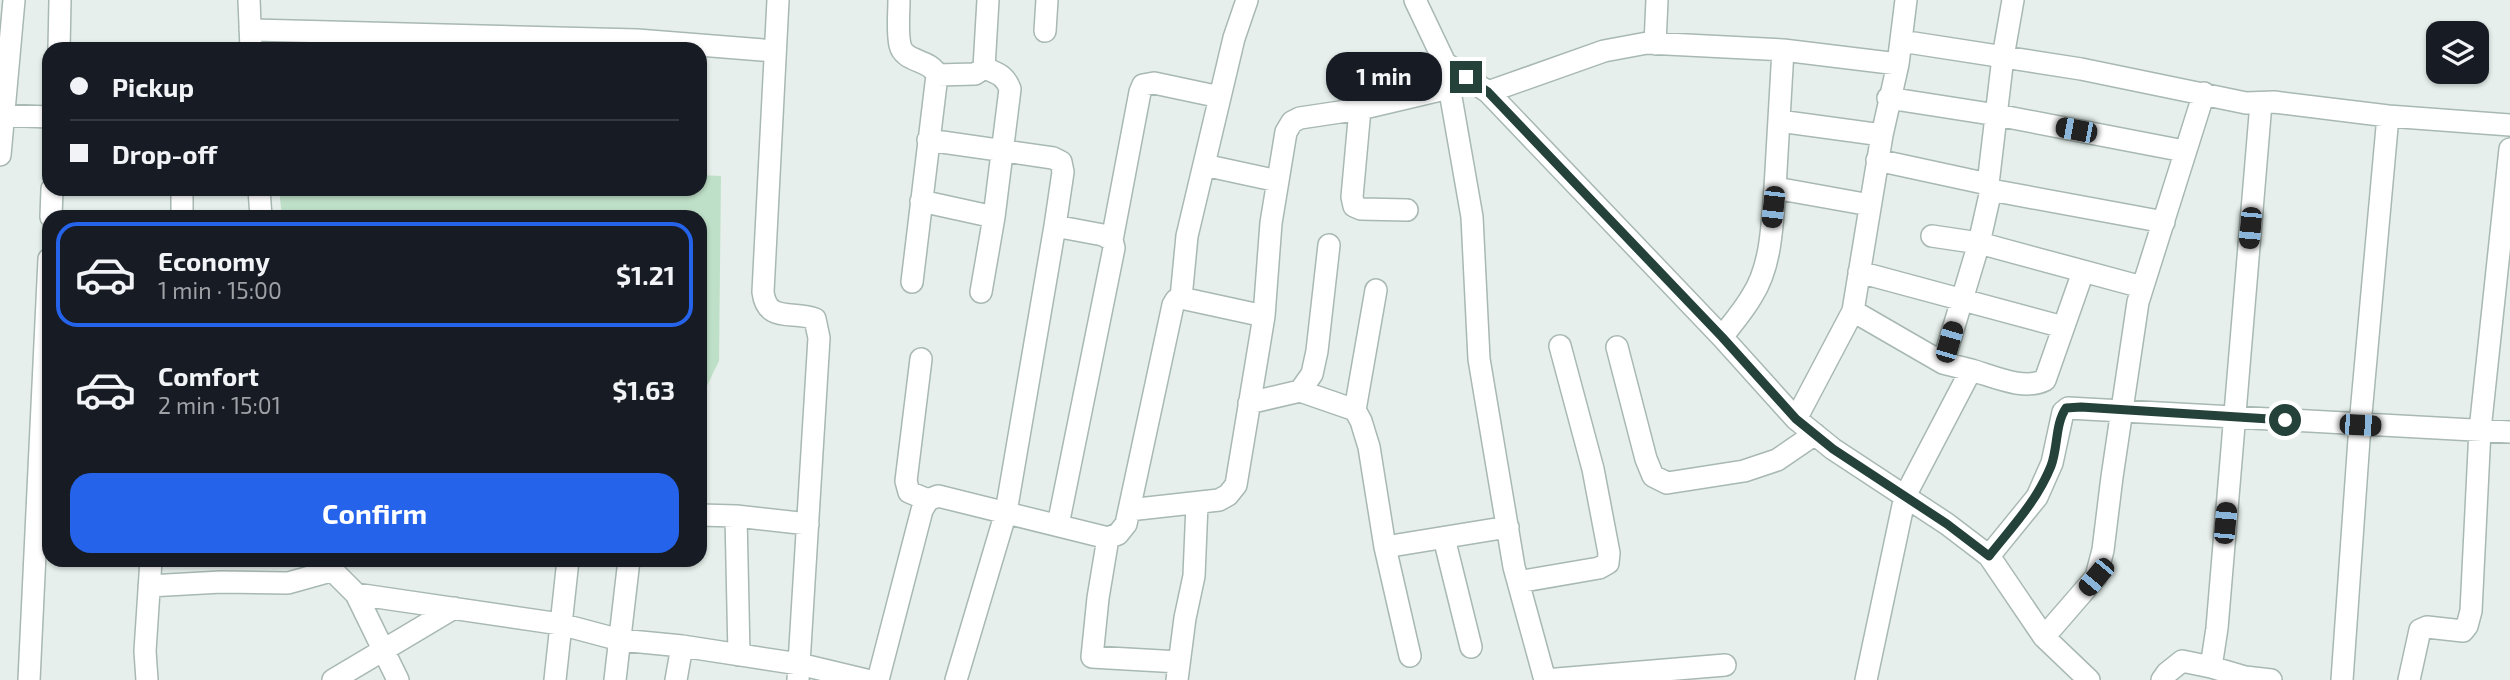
<!DOCTYPE html>
<meta charset="utf-8">
<style>
body{margin:0;font-family:"Exo 2",sans-serif;background:#20242c;color:#f1f3f6;height:100vh;display:flex;flex-direction:column;font-size:26px;white-space:nowrap}
*{box-sizing:border-box;margin:0}
p{font-size:23px;color:#9ea1a6}
.icon{flex:none;width:38px;height:38px;fill:none;stroke:currentColor;stroke-width:2;stroke-linecap:round;stroke-linejoin:round}
.map{position:relative;flex:1;overflow:hidden}
.panel{position:absolute;left:42px;top:210px;width:665px;height:357px;display:flex;flex-direction:column;background:#171b24;border-radius:21px;box-shadow:0 2px 5px #0004}
.panel>*{flex:none}
.banner{position:absolute;left:42px;top:42px;width:665px;height:154px;border-radius:21px;box-shadow:0 2px 5px #0004;display:grid;align-content:center;height:154px;padding:0 28px;background:#171b24}
.fabs{position:absolute;left:2426px;top:21px;display:grid;gap:14px}
.fabs a{display:grid;place-items:center;width:63px;height:63px;border-radius:14px;background:#171b24;box-shadow:0 2px 5px #0004;font-size:35px}
.end{position:absolute;width:32px;height:32px;margin:-16px;border:9px solid #24423a;background:#fff;box-shadow:0 0 0 4px #fff}
.from{border-radius:50%}
.bubble{position:absolute;height:49px;border-radius:21px;background:#171b24;box-shadow:0 2px 5px #0004;font-size:23px;font-weight:700;line-height:49px;text-align:center}
.car{position:absolute;width:21px;height:42px;margin:-21px -10px;border-radius:9px;box-shadow:0 0 5px 2px #0007;background:linear-gradient(#222 24%,#8ab4d8 0 40%,#222 0 76%,#8ab4d8 0 86%,#222 0)}
.banner b{display:flex;align-items:center;gap:24px;height:66px;font-size:26px}
.banner b+b{border-top:2px solid #363941}
.banner i{width:18px;height:18px;background:#f1f3f6}
ul{padding:12px 0 0;list-style:none}
li{display:flex;align-items:center;gap:21px;height:105px;margin:0 14px 10px;padding:0 14px;border:4px solid transparent;border-radius:21px}
li div{flex:1}
li b{display:block;font-size:26px}
li em{font-style:normal;font-weight:700}
li.current{border-color:#2563eb}
li>.icon{width:63px;height:63px;stroke-width:1.5}
.button{display:flex;gap:14px;margin-top:auto;padding:14px 28px}
.button a{flex:1;height:80px;border-radius:21px;background:#2563eb;color:#fff;font-size:28px;font-weight:700;line-height:80px;text-align:center}
.map>svg:first-child{display:block}
</style>
<div class="map">
<svg width="2510" height="680" viewBox="0 0 2510 680">
<rect width="100%" height="100%" fill="#e6efeb"/>
<!-- green -->
<path fill="#bfe0c8" d="M700,175L721,176L719,361L700,400V217H282L279,189H700Z"/>
<g fill="none" stroke-linecap="round" stroke-linejoin="round">
<defs>
<path id="minor" d="M249,0L251,49
M778,0L763,292C767,324 794,310 815,319L819,338L798,680
M899,0C899,14 897,31 900,45C904,63 931,59 937,75L912,282
M1415,0L1445,63L1472,217L1479,359L1514,567L1545,680
M250,30L637,40L775,51
M1045,31L1047,0
M1901,41L2081,69L2246,103L2274,102L2388,116L2510,125
M1655,44L1657,0
M59,49L60,0
M1445,63L1488,92L1722,337L1796,419L1833,449L1947,524L1989,556L2044,637L2089,680
M937,75L975,74L984,68L988,0
M1488,92L1604,51L1647,43L1783,50L1898,64
M1888,98L1997,115L2184,151
M1360,109L1352,197L1354,206L1361,209L1407,210
M0,115L49,117
M1779,121L1882,135
M928,140L1053,158L1061,162L1063,172L1055,226L1006,512L956,680
M0,155L14,0
M1877,160L1988,184
M1204,165L1278,181
M1775,188L1783,50
M259,189L261,217
M1991,190L2164,222
M921,201L994,217
M51,217L52,189
M182,217V189
M1055,226L1103,235L1112,240L1114,248L1058,525
M1932,236L1979,243L2142,287
M1112,240L1140,92L1143,85L1154,83L1220,97
M1859,272L2063,327
M981,292L994,217L1010,89C1005,75 997,73 984,68
M1181,298L1187,236L1234,38L1247,0
M1853,311L1943,363L1971,370L1905,496L1866,680
M1722,337C1732,324 1744,310 1752,296C1772,265 1772,223 1775,188L1870,205
M1617,347L1646,459L1653,476L1667,483L1744,471L1777,460L1815,434
M921,359L906,481L909,492L928,500
M1943,363L1979,243L1991,190L1988,184L2003,57L2013,0
M1971,370C1993,376 2024,391 2045,380L2083,272
M1300,391L1355,410L1361,421L1369,447L1385,547L1410,656
M1249,403L1300,391L1312,374L1317,351L1329,245
M1355,410L1376,290
M1796,419L1853,311L1882,135L1898,64L1906,0
M1129,510L1219,500L1228,495L1236,485L1264,316L1271,223L1286,132L1292,122L1300,118L1360,109L1449,88
M700,515L736,516L808,524
M736,516L739,655
M1108,538L1098,598L1092,657L1179,662
M1444,538L1471,647
M1385,547L1508,527
M1989,556L2037,497L2052,463L2063,412L2068,408L2510,432
M324,562L356,594L398,680
M1518,582L1599,568L1608,563L1609,553L1593,469L1560,346
M149,586L221,582L288,583L331,571
M356,594L560,624L620,640L682,646L799,664L866,680
M2044,637L2096,577L2103,550L2112,477L2138,302L2204,93
M2211,667L2245,677L2271,680
M29,680L49,259
M147,680L145,651L151,560
M333,680L454,608
M555,680L568,560
M615,680L629,560
M676,680L682,646
M878,680L922,510L928,500L938,496L1108,538L1118,534L1126,524L1173,305L1176,300L1181,298L1264,316
M1177,680L1185,618L1194,576L1197,504
M1545,680L1725,665
M2162,680L2167,673L2182,661L2211,667L2217,628L2261,103
M2342,680L2360,425L2388,116
M2409,680L2420,630L2427,627L2463,631L2467,626L2471,611L2480,430L2510,149"/>
</defs>
<!-- minor casing -->
<use href="#minor" stroke="#a8b8b2" stroke-width="24"/>
<!-- minor -->
<use href="#minor" stroke="#fff" stroke-width="21"/>
</g>
<g fill="none" stroke-linecap="round" stroke-linejoin="round">
<!-- route -->
<path stroke="#24423a" stroke-width="9" d="M1466,77L1488,92L1722,337L1796,419L1833,449L1947,524L1989,556C2012,527 2037,501 2051,466C2058,448 2055,424 2066,408L2081,407L2285,420"/>
</g>
</svg>
<div class="fabs">
<a><svg class="icon" aria-label="layers" viewBox="0 0 24 24"><path d="M12 4l9 5-9 5-9-5zM3 14l9 5 9-5"/></svg></a>
</div>
<i class="end from" style="left:2285px;top:420px"></i>
<i class="end" style="left:1466px;top:77px"></i>
<div class="bubble" style="left:1326px;top:52px;width:116px">1 min</div>
<i class="car" style="left:2076px;top:130px;rotate:281deg"></i>
<i class="car" style="left:1773px;top:207px;rotate:186deg"></i>
<i class="car" style="left:2250px;top:228px;rotate:185deg"></i>
<i class="car" style="left:1949px;top:342px;rotate:16deg"></i>
<i class="car" style="left:2360px;top:425px;rotate:93deg"></i>
<i class="car" style="left:2225px;top:523px;rotate:5deg"></i>
<i class="car" style="left:2096px;top:577px;rotate:220deg"></i>
<div class="banner">
<b><i class="from"></i>Pickup</b>
<b><i></i>Drop-off</b>
</div>
<section class="panel">
<ul>
<li class="current"><svg class="icon" aria-label="car" viewBox="0 0 24 24"><path d="M5 17H2v-5l4-1 3-4h7l3 4 3 1v5h-3M9 17h6M6 11h13"/><circle cx="7" cy="17" r="2"/><circle cx="17" cy="17" r="2"/></svg><div><b>Economy</b><p>1 min · 15:00</p></div><em>$1.21</em></li>
<li><svg class="icon" aria-label="car" viewBox="0 0 24 24"><path d="M5 17H2v-5l4-1 3-4h7l3 4 3 1v5h-3M9 17h6M6 11h13"/><circle cx="7" cy="17" r="2"/><circle cx="17" cy="17" r="2"/></svg><div><b>Comfort</b><p>2 min · 15:01</p></div><em>$1.63</em></li>
</ul>
<div class="button"><a>Confirm</a></div>
</section>
</div>
